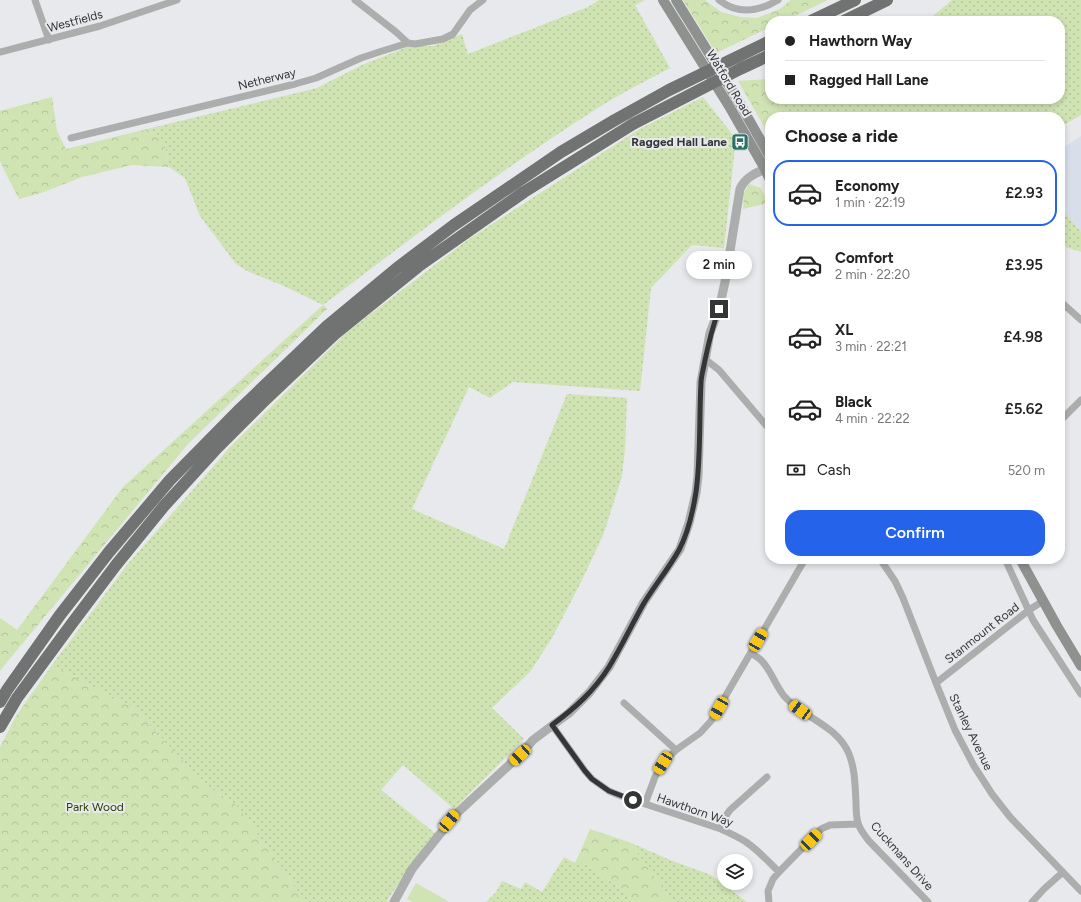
<!DOCTYPE html>
<meta charset="utf-8">
<style>
body{margin:0;font-family:Figtree,sans-serif;background:#f2f2f2;color:#222;height:100vh;display:flex;flex-direction:column;font-size:15px;white-space:nowrap}
*{box-sizing:border-box;margin:0}
p{font-size:13px;color:#767676}
.icon{flex:none;width:22px;height:22px;fill:none;stroke:currentColor;stroke-width:2;stroke-linecap:round;stroke-linejoin:round}
.map{position:relative;flex:1;overflow:hidden}
.details{position:absolute;left:765px;top:112px;width:300px;height:452px;display:flex;flex-direction:column;background:#fff;border-radius:16px;box-shadow:0 2px 6px #0003}
.details>*{flex:none}
.hud{position:absolute;left:765px;top:16px;width:300px;height:88px;border-radius:16px;box-shadow:0 2px 6px #0003;display:grid;align-content:center;height:88px;padding:0 20px;background:#fff}
.buttons{position:absolute;left:717px;top:854px;display:grid;gap:8px}
.buttons a{display:grid;place-items:center;width:36px;height:36px;border-radius:50%;background:#fff;box-shadow:0 2px 6px #0003;font-size:20px}
.end{position:absolute;width:18px;height:18px;margin:-9px;border:5px solid #343536;background:#fff;box-shadow:0 0 0 2px #fff}
.from{border-radius:50%}
.bubble{position:absolute;height:28px;border-radius:14px;background:#fff;box-shadow:0 2px 6px #0003;font-size:13px;font-weight:600;line-height:28px;text-align:center}
.car{position:absolute;width:12px;height:24px;margin:-12px -6px;border-radius:5px;box-shadow:0 0 3px 1px #0007;background:linear-gradient(#f5c518 24%,#345 0 40%,#f5c518 0 76%,#345 0 86%,#f5c518 0)}
.hud b{display:flex;align-items:center;gap:14px;height:38px;font-size:15px}
.hud b+b{border-top:1px solid #e0e0e0}
.hud i{width:10px;height:10px;background:#222}
ul{padding:0;list-style:none}
li{display:flex;align-items:center;gap:12px;height:66px;margin:0 8px 6px;padding:0 12px;border:2px solid transparent;border-radius:16px}
li div{flex:1}
li b{display:block;font-size:15px}
li em{font-style:normal;font-weight:600}
li.selected{border-color:#2563eb}
li>.icon{width:36px;height:36px;stroke-width:1.5}
h2{padding:0 20px;font-size:18px;line-height:48px}
.pay{display:flex;align-items:center;gap:10px;height:44px;padding:0 20px;font-size:15px}
.pay p{margin-inline-start:auto}
.button{display:flex;gap:8px;margin-top:auto;padding:8px 20px}
.button a{flex:1;height:46px;border-radius:16px;background:#2563eb;color:#fff;font-size:16px;font-weight:600;line-height:46px;text-align:center}
.map>svg:first-child{display:block}
</style>
<div class="map">
<svg width="1081" height="902" viewBox="0 0 1081 902">
<defs>
<pattern id="green-dots" width="8" height="8" patternUnits="userSpaceOnUse"><rect width="8" height="8" fill="#d0e3b2"/><path d="M2 2h.1M6 6h.1" fill="none" stroke="#b3c39a" stroke-width="1.8" stroke-linecap="round"/></pattern>
<pattern id="forest-crowns" width="20" height="18" patternUnits="userSpaceOnUse"><rect width="20" height="18" fill="#d0e3b2"/><path d="M2 6a3 3 0 1 1 6 0M12 15a3 3 0 1 1 6 0" fill="none" stroke="#b3c39a"/></pattern>
</defs>
<rect width="100%" height="100%" fill="#e7e9ed"/>
<!-- built -->
<path fill="#d9dfea" d="M1081,136V232L1060,207V150Z"/>
<!-- green -->
<path fill="url(#green-dots)" d="M599,0H645L635,5L670,68C646,81 621,93 598,108C503,168 413,237 323,305L284,286L249,272L236,264L200,216L185,178L169,167L164,141L147,129L317,88L362,65L410,46H433L462,34L468,54L588,7Z
M952,0H1081V115L1060,127V117H786L777,99H1060V21H896L928,20Z
M703,97L736,139L724,248L692,245L651,288L640,391L513,382L490,398L469,387L412,509L504,549L567,394L627,398L625,449L622,476L604,533L581,582L552,638L530,672L492,708L524,739L454,809L403,765L381,790L436,834L411,866L390,896L387,902H305L238,806L206,785L132,707L52,665L127,565L231,446L347,332L469,239L638,130Z
M1060,207L1081,232V252L1060,245Z
M629,842L670,860L711,875L747,902H673Z
M564,857L575,863L577,859L626,892L632,902H486L496,892L502,881L521,889L525,882L542,892Z"/>
<!-- forest -->
<path fill="url(#forest-crowns)" d="M683,0H705L721,12L740,17L757,18L780,9L791,0H828L784,21H770V27L716,53Z
M767,79L770,85V99H777L786,117H770V137L738,81Z
M52,97L57,131L66,149L147,129L164,141L169,167L132,165L82,177L41,193L19,199L5,172L0,161V111Z
M749,184L761,188L768,203L743,209L744,193Z
M323,305L327,309L188,444L3,667L0,671V618L17,630L123,487Z
M52,665L132,707L206,785L238,806L305,902H0V747L16,716Z
M590,829L629,842L673,902H632L626,892L577,859Z"/>
<!-- pitch -->
<path fill="#d0e3b2" d="M416,883L448,901L447,902H413L407,899Z"/>
<g fill="none" stroke-linecap="round" stroke-linejoin="round">
<!-- minor -->
<path stroke="#acaead" stroke-width="7" d="M35,0L49,40
M355,0L396,32L408,43
M719,0C738,15 758,12 778,0
M0,52L100,26L177,0
M71,138L295,84L316,78L361,58L379,52L408,43L415,44L443,39L453,34L470,10L483,0
M1060,301L1081,320
M705,359L719,370L770,430
M1060,421L1081,400
M880,559L895,581L903,598L936,683L955,730L974,766L992,794L1010,817L1081,891
M1005,559L1033,620L1081,694
M751,653C754,655 758,657 761,660C771,670 775,685 784,696C803,718 837,725 849,754C855,769 855,785 856,802C856,809 856,816 858,823C860,830 865,836 869,841L928,902
M936,683L1029,610L1043,601
M624,703L676,750
M552,725L585,771L592,779L609,791L621,796L721,829C729,833 738,837 746,842C758,850 768,861 779,872
M645,804L655,777L663,763L676,750L700,733L711,721L805,559
M721,829L725,817L730,810L767,777
M769,902L768,891L773,879L779,872L821,829L830,825L858,824
M1032,902L1044,889L1063,872"/>
<!-- tertiary -->
<path stroke="#acaead" stroke-width="9" d="M394,902L412,869L456,814L520,755L533,740L569,713L589,693L609,667L644,602L680,549L689,523L696,493L698,476L701,382L710,333L719,309L725,282L740,189C746,176 758,172 770,167"/>
<!-- secondary -->
<path stroke="#8f918f" stroke-width="10" d="M663,0L729,106L765,169L770,180
M676,0L739,102L770,157
M1020,559L1057,626L1081,666"/>
<!-- trunk -->
<path stroke="#707371" stroke-width="12" d="M811,21L855,0
M844,21L887,0
M0,702L7,690L60,615L109,552L170,480L240,409L327,326L397,268L454,225L561,152L615,120L669,90L770,41
M0,727L17,698L73,622L116,565L164,506L217,448L262,403L336,333L420,265L524,192L633,124L740,69L770,55"/>
</g>
<g fill="none" stroke-linecap="round" stroke-linejoin="round">
<!-- route -->
<path stroke="#343536" stroke-width="5" d="M633,800L609,791L592,779L585,771L552,725C575,708 594,691 609,667C622,646 632,624 644,603C655,585 669,568 679,550C688,533 693,511 696,492C701,457 699,418 701,383C701,377 703,371 704,365C708,345 712,328 719,309"/>
</g>
<!-- icons -->
<defs>
<symbol id="bus-square" viewBox="-11 -11 22 22"><rect x="-9" y="-9" width="18" height="18" rx="4" fill="#2b7165" stroke="#e7e9ed"/><path d="M-5-6H5V4H4V6H2V4H-2V6H-4V4H-5ZM-3.5-4V0h7V-4ZM-3.5 1.2v1.5H-2V1.2ZM2 1.2v1.5H3.5V1.2Z" fill="#fff"/></symbol>
</defs>
<g fill-rule="evenodd">
<use href="#bus-square" x="730" y="132" width="20" height="20"/>
</g>
<g text-anchor="middle" dominant-baseline="central" stroke-width="4" stroke-linejoin="round" paint-order="stroke">
<!-- street labels -->
<g font-size="12" fill="#343536" stroke="#e7e9ed">
<text transform="translate(75 21) rotate(-15)">Westfields</text>
<text transform="translate(267 79) rotate(-14)">Netherway</text>
<text transform="translate(729 83) rotate(59)">Watford Road</text>
<text transform="translate(982 633) rotate(-38)">Stanmount Road</text>
<text transform="translate(971 732) rotate(64)">Stanley Avenue</text>
<text transform="translate(695 810) rotate(19)">Hawthorn Way</text>
<text transform="translate(902 856) rotate(48)">Cuckmans Drive</text>
</g>
<!-- poi labels -->
<g font-size="12" font-weight="bold" fill="#343536" stroke="#e7e9ed" text-anchor="end">
<text x="727" y="142">Ragged Hall Lane</text>
</g>
<!-- park labels -->
<g font-size="12" fill="#2e3f04" stroke="#e7e9ed">
<text x="95" y="807">Park Wood</text>
</g>
</g>
</svg>
<div class="buttons">
<a><svg class="icon" aria-label="layers" viewBox="0 0 24 24"><path d="M12 4l9 5-9 5-9-5zM3 14l9 5 9-5"/></svg></a>
</div>
<i class="end from" style="left:633px;top:800px"></i>
<i class="end" style="left:719px;top:309px"></i>
<div class="bubble" style="left:686px;top:251px;width:66px">2 min</div>
<i class="car" style="left:758px;top:640px;rotate:30deg"></i>
<i class="car" style="left:719px;top:708px;rotate:210deg"></i>
<i class="car" style="left:800px;top:710px;rotate:306deg"></i>
<i class="car" style="left:520px;top:755px;rotate:227deg"></i>
<i class="car" style="left:663px;top:763px;rotate:211deg"></i>
<i class="car" style="left:449px;top:821px;rotate:40deg"></i>
<i class="car" style="left:811px;top:840px;rotate:45deg"></i>
<div class="hud">
<b><i class="from"></i>Hawthorn Way</b>
<b><i></i>Ragged Hall Lane</b>
</div>
<section class="details">
<h2>Choose a ride</h2>
<ul>
<li class="selected"><svg class="icon" aria-label="car" viewBox="0 0 24 24"><path d="M5 17H2v-5l4-1 3-4h7l3 4 3 1v5h-3M9 17h6M6 11h13"/><circle cx="7" cy="17" r="2"/><circle cx="17" cy="17" r="2"/></svg><div><b>Economy</b><p>1 min · 22:19</p></div><em>£2.93</em></li>
<li><svg class="icon" aria-label="car" viewBox="0 0 24 24"><path d="M5 17H2v-5l4-1 3-4h7l3 4 3 1v5h-3M9 17h6M6 11h13"/><circle cx="7" cy="17" r="2"/><circle cx="17" cy="17" r="2"/></svg><div><b>Comfort</b><p>2 min · 22:20</p></div><em>£3.95</em></li>
<li><svg class="icon" aria-label="car" viewBox="0 0 24 24"><path d="M5 17H2v-5l4-1 3-4h7l3 4 3 1v5h-3M9 17h6M6 11h13"/><circle cx="7" cy="17" r="2"/><circle cx="17" cy="17" r="2"/></svg><div><b>XL</b><p>3 min · 22:21</p></div><em>£4.98</em></li>
<li><svg class="icon" aria-label="car" viewBox="0 0 24 24"><path d="M5 17H2v-5l4-1 3-4h7l3 4 3 1v5h-3M9 17h6M6 11h13"/><circle cx="7" cy="17" r="2"/><circle cx="17" cy="17" r="2"/></svg><div><b>Black</b><p>4 min · 22:22</p></div><em>£5.62</em></li>
</ul>
<div class="pay"><svg class="icon" aria-label="cash" viewBox="0 0 24 24"><path d="M3 7h18v10H3z"/><circle cx="12" cy="12" r="2"/></svg>Cash<p>520 m</p></div>
<div class="button"><a>Confirm</a></div>
</section>
</div>
